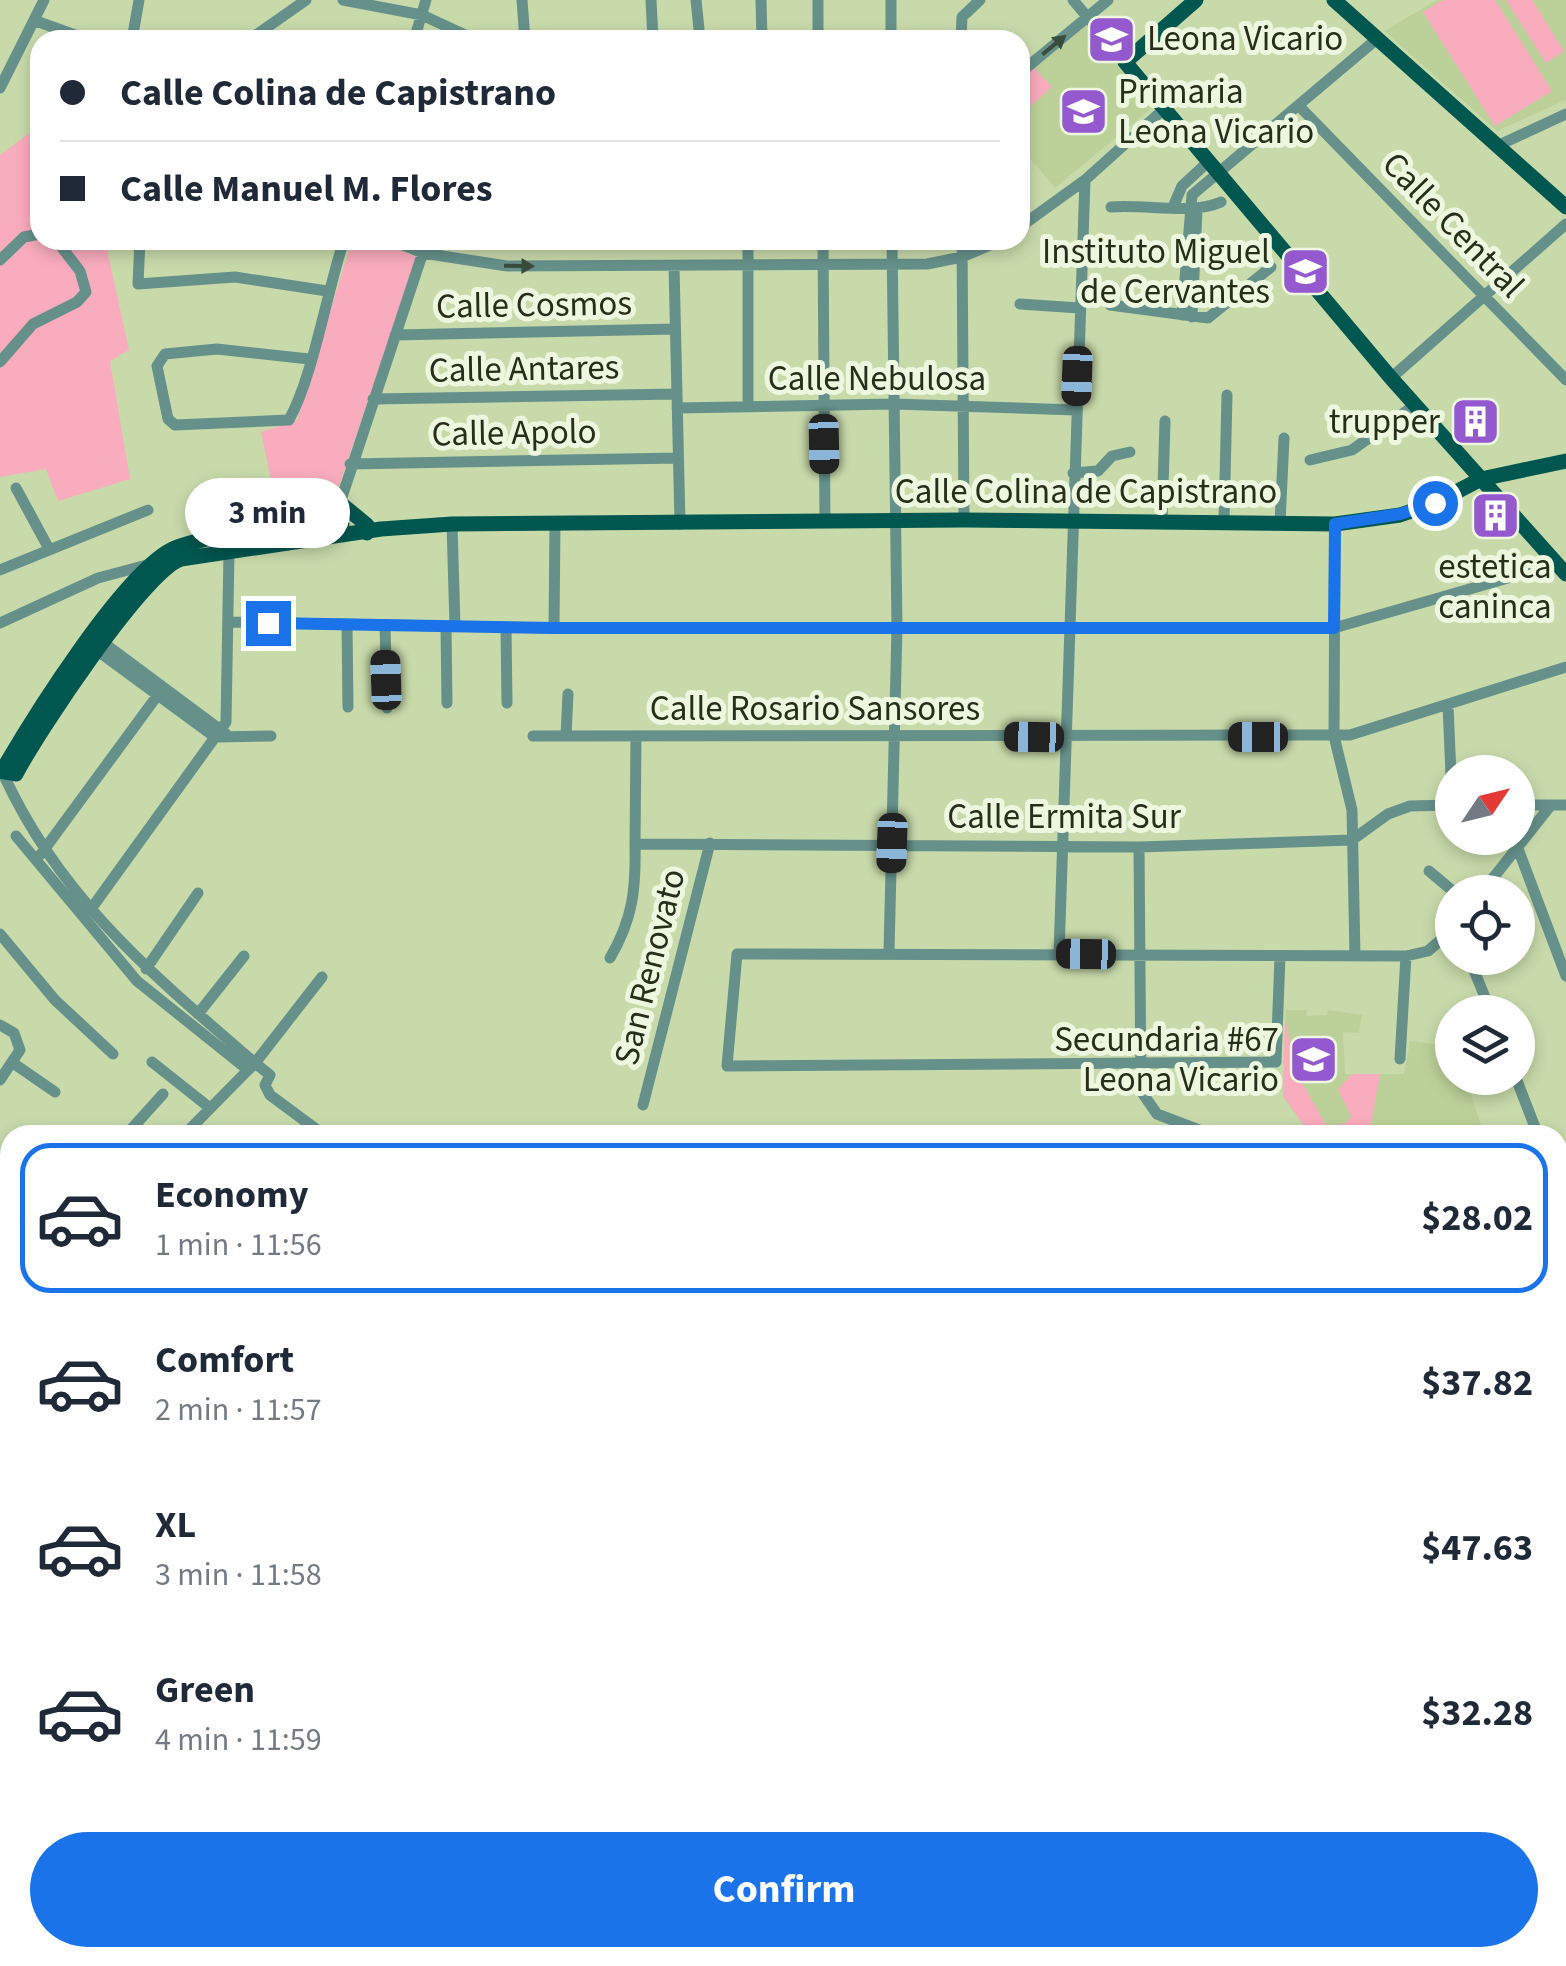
<!DOCTYPE html>
<meta charset="utf-8">
<style>
body{margin:0;font-family:"Source Sans 3",sans-serif;background:#f6f6f7;color:#1f2937;height:100vh;display:flex;flex-direction:column;font-size:38px;white-space:nowrap}
*{box-sizing:border-box;margin:0}
p{font-size:32px;color:#747a83}
.icon{flex:none;width:55px;height:55px;fill:none;stroke:currentColor;stroke-width:2;stroke-linecap:round;stroke-linejoin:round}
.map{position:relative;flex:1;overflow:hidden}
.sheet{position:absolute;left:0px;top:1125px;width:1568px;height:842px;display:flex;flex-direction:column;background:#fff;border-radius:30px 30px 0 0;box-shadow:0 5px 15px #0003}
.sheet>*{flex:none}
.top-card{position:absolute;left:30px;top:30px;width:1000px;height:220px;border-radius:30px;box-shadow:0 5px 15px #0003;display:grid;align-content:center;height:220px;padding:0 30px;background:#fff}
.needle{width:65px;rotate:55deg}
.tools{position:absolute;left:1435px;top:755px;display:grid;gap:20px}
.tools a{display:grid;place-items:center;width:100px;height:100px;border-radius:50%;background:#fff;box-shadow:0 5px 15px #0003;font-size:50px}
.end{position:absolute;width:45px;height:45px;margin:-22px;border:12px solid #1a73e8;background:#fff;box-shadow:0 0 0 5px #fff}
.from{border-radius:50%}
.bubble{position:absolute;height:70px;border-radius:35px;background:#fff;box-shadow:0 5px 15px #0003;font-size:32px;font-weight:700;line-height:70px;text-align:center}
.car{position:absolute;width:30px;height:60px;margin:-30px -15px;border-radius:12px;box-shadow:0 0 8px 2px #0007;background:linear-gradient(#222 24%,#8ab4d8 0 40%,#222 0 76%,#8ab4d8 0 86%,#222 0)}
.top-card b{display:flex;align-items:center;gap:35px;height:95px;font-size:38px}
.top-card b+b{border-top:2px solid #e0e1e3}
.top-card i{width:25px;height:25px;background:#1f2937}
ul{padding:18px 0 0;list-style:none}
li{display:flex;align-items:center;gap:30px;height:150px;margin:0 20px 15px;padding:0 10px;border:5px solid transparent;border-radius:30px}
li div{flex:1}
li b{display:block;font-size:38px}
li em{font-style:normal;font-weight:700}
li.current{border-color:#1a73e8}
li>.icon{width:90px;height:90px;stroke-width:1.5}
.action{display:flex;gap:20px;margin-top:auto;padding:20px 30px}
.action a{flex:1;height:115px;border-radius:60px;background:#1a73e8;color:#fff;font-size:40px;font-weight:700;line-height:115px;text-align:center}
.map>svg:first-child{display:block}
</style>
<div class="map">
<svg width="1566" height="1966" viewBox="0 0 1566 1966">
<rect width="100%" height="100%" fill="#c8daaa"/>
<!-- built -->
<path fill="#bcd19a" d="M1437,0H1566V100L1497,131L1384,31Z
M1086,25L1154,106L1055,188L1020,146V129L1025,125L1020,118V80Z
M1286,1010H1306L1307,1016L1327,1015L1328,1010L1362,1015L1359,1033L1343,1032L1345,1074H1404L1410,1041L1452,1046V1078H1466L1484,1135H1311L1283,1096Z"/>
<!-- green -->
<path fill="#f9acbd" d="M1443,0H1495L1552,91L1495,126L1423,12Z
M1506,0H1532L1564,51L1546,63Z
M1034,68L1052,87L1020,115V80Z
M40,125V240H105L129,350L110,361L130,479L58,501L46,469L0,477V155Z
M352,240H374L417,257L339,486L322,482L274,494L261,432L297,420Z
M1285,1017L1296,1072L1327,1127L1346,1123L1351,1116L1338,1089L1352,1074H1380L1369,1135H1311L1283,1096Z
M0,1381L10,1383V1485L0,1483Z
M1566,1805V1966L1558,1957V1808Z
M984,1958H1028L1026,1966H976Z
M1320,1958H1425L1428,1966H1333Z"/>
<g fill="none" stroke-linecap="round" stroke-linejoin="round">
<!-- stream -->
<path stroke="#b696dd" stroke-width="2.5" d="M1361,1958L1375,1966"/>
<!-- minor -->
<path stroke="#66918b" stroke-width="11" d="M343,0L422,15L476,40
M522,0L525,40
M651,0L653,40
M696,0L699,29
M761,0L762,40
M818,0V40
M891,0V40
M1073,0L1125,62
M36,21L89,40
M132,40L139,0
M249,40L306,0
M414,40L426,0
M961,40L962,17L980,0
M1020,73L1108,0
M0,88L44,0
M1300,107L1566,380
M1497,146L1566,114
M1111,207C1146,204 1192,215 1221,202
M1173,207L1182,186L1209,161
M1020,227L1085,180L1164,109
M140,240L138,284L235,277L327,291
M390,240L423,253L507,266L927,264L962,257L1002,240
M823,240L825,521
M962,240L964,520
M0,260L24,237L40,234
M674,266L680,524
M1020,304L1079,308
M1110,305L1208,318L1271,267
M1182,315L1192,195L1378,38
M1192,317L1197,210
M395,335L675,329
M309,359L217,349L165,354L157,366L168,419L175,425L289,420C313,377 327,291 344,240
M0,362L33,324L77,302L86,292L80,271L56,240
M1391,378L1566,224
M373,399L677,394
M748,406V240
M677,408L893,404L1076,410
M1310,460L1352,450L1415,405
M350,464L678,458
M1073,473L1098,471L1112,456L1130,452
M16,488L48,547
M340,503L427,240
M1162,521L1165,421
M1224,523L1227,395
M1280,523L1284,438
M452,524L455,626
M1335,524L1334,736L1352,810L1355,956
M0,570L148,510
M228,622L554,628H1334L1557,564
M0,623L98,578L158,562
M347,624L348,707
M385,625L387,708
M446,626L447,703
M506,628L507,703
M554,628L555,522
M97,638L226,734
M91,646L215,737L271,736
M1448,705L1452,799
M533,736L1350,735L1566,667
M566,736L568,694
M636,736L635,844L1139,847L1352,840L1388,814L1410,806L1452,805
M2,771C58,897 153,975 255,1063L248,1070
M1518,805H1566
M16,836L137,981L248,1070
M1517,846L1566,976
M1139,847L1141,1091L1157,1114L1212,1135
M41,854L157,696
M1429,871L1454,892
M1482,892L1551,805
M91,909L226,722L229,552
M0,934L55,1000L113,1054
M889,951L897,628L892,240
M1059,954L1085,180
M1280,956L1276,1062L727,1066L737,954L1406,956L1428,951L1452,930
M610,958C633,919 636,889 635,844
M1469,958L1491,1012
M146,969L198,893
M322,977L255,1063L270,1075L265,1085L270,1095L324,1135
M198,1014L244,956
M0,1025L14,1033L20,1050L0,1080
M1400,1059L1406,956
M152,1062L210,1108
M13,1063L55,1092
M1516,1078L1538,1135
M643,1105L710,843
M126,1135L163,1094
M184,1135L248,1070
M1558,1187L1566,1209
M0,1217L10,1206
M4,1376L10,1334
M1558,1481L1566,1479
M1558,1563L1566,1558
M1558,1618L1566,1615
M0,1667L10,1664
M1558,1671L1566,1667
M1558,1726L1566,1722
M1558,1758L1566,1776
M1558,1859L1566,1864
M0,1924L10,1908
M145,1958L185,1966
M457,1958L509,1966
M439,1966L445,1958
M561,1966L563,1958
M661,1966L663,1958
M756,1966L757,1958
M862,1966L863,1958
M1065,1966L1067,1958
M1191,1966L1195,1958"/>
<!-- major -->
<path stroke="#00574f" stroke-width="15" d="M1196,0L1125,62L1391,378L1566,574
M1334,0L1566,207
M316,529L340,503L367,525V533
M0,771L16,774C37,734 144,571 181,559L381,529L452,524L964,520L1335,524L1400,515L1435,503L1481,479L1566,461
M2,771C31,721 125,569 175,548C214,532 299,528 342,525"/>
<!-- highway -->
<path stroke="#183c38" stroke-width="18" d="M0,1493L10,1494
M0,1521L10,1544
M0,1573L10,1551
M0,1606H10
M1299,1958L1315,1966
M1432,1958L1434,1966
M1481,1958L1494,1966
M1549,1958L1557,1966"/>
</g>
<!-- one-way arrows -->
<defs><path id="oneway-solid" d="M-6-.8H1V-3.2L6.5 0L1 3.2V.8H-6Z" transform="scale(2.5)"/></defs>
<g fill="#3a4c3d">
<use href="#oneway-solid" transform="translate(1054 45) rotate(-39)"/>
<use href="#oneway-solid" transform="translate(519 266) rotate(1)"/>
</g>
<g fill="none" stroke-linecap="round" stroke-linejoin="round">
<!-- route -->
<path stroke="#1a73e8" stroke-width="12" d="M268,623L554,628H1334L1335,524L1400,514L1435,503"/>
</g>
<!-- icons -->
<defs>
<symbol id="school-square" viewBox="-11 -11 22 22"><rect x="-9" y="-9" width="18" height="18" rx="4" fill="#9458cf" stroke="#edf7df"/><path d="M0-5L7-2L0 1L-7-2ZM-4 1L0 2.5L4 1V4Q0 6-4 4Z" fill="#fff"/></symbol>
<symbol id="building-square" viewBox="-11 -11 22 22"><rect x="-9" y="-9" width="18" height="18" rx="4" fill="#9458cf" stroke="#edf7df"/><path d="M-4-6H4V6H1V3H-1V6H-4ZM-2.5-4.3h1.7v1.8h-1.7ZM.8-4.3h1.7v1.8H.8ZM-2.5-1h1.7V.8h-1.7ZM.8-1h1.7V.8H.8Z" fill="#fff"/></symbol>
</defs>
<g fill-rule="evenodd">
<use href="#school-square" x="1084" y="12" width="55" height="55"/>
<use href="#school-square" x="1056" y="84" width="55" height="55"/>
<use href="#school-square" x="1278" y="244" width="55" height="55"/>
<use href="#building-square" x="1448" y="394" width="55" height="55"/>
<use href="#building-square" x="1468" y="488" width="55" height="55"/>
<use href="#school-square" x="1286" y="1032" width="55" height="55"/>
</g>
<g text-anchor="middle" dominant-baseline="central" stroke-width="10" stroke-linejoin="round" paint-order="stroke">
<!-- poi labels -->
<g font-size="35" fill="#272e1b" stroke="#edf7df" text-anchor="end">
<text x="1147" y="39" text-anchor="start">Leona Vicario</text>
<text x="1118" y="92" text-anchor="start">Primaria<tspan x="1118" dy="40">Leona Vicario</tspan></text>
<text x="1270" y="252">Instituto Miguel<tspan x="1270" dy="40">de Cervantes</tspan></text>
<text x="1440" y="422">trupper</text>
<text x="1495" y="567" text-anchor="middle">estetica<tspan x="1495" dy="40">caninca</tspan></text>
<text x="1279" y="1040">Secundaria #67<tspan x="1279" dy="40">Leona Vicario</tspan></text>
</g>
<!-- street labels -->
<g font-size="35" fill="#272e1b" stroke="#edf7df">
<text transform="translate(1453 225) rotate(46)">Calle Central</text>
<text transform="translate(534 305) rotate(-1)">Calle Cosmos</text>
<text transform="translate(524 369) rotate(-1)">Calle Antares</text>
<text x="877" y="379">Calle Nebulosa</text>
<text transform="translate(514 433) rotate(-1)">Calle Apolo</text>
<text x="1086" y="492">Calle Colina de Capistrano</text>
<text x="815" y="709">Calle Rosario Sansores</text>
<text x="1064" y="817">Calle Ermita Sur</text>
<text transform="translate(650 967) rotate(-76)">San Renovato</text>
</g>
</g>
</svg>
<div class="tools">
<a><svg class="needle" viewBox="-14 -14 28 28"><path d="M0-13l5 13h-10z" fill="#e53935"/><path d="M0 13l5-13h-10z" fill="#747a83"/></svg></a>
<a><svg class="icon" aria-label="locate" viewBox="0 0 24 24"><circle cx="12" cy="12" r="6"/><path d="M12 2v4M12 18v4M2 12h4M18 12h4"/></svg></a>
<a><svg class="icon" aria-label="layers" viewBox="0 0 24 24"><path d="M12 4l9 5-9 5-9-5zM3 14l9 5 9-5"/></svg></a>
</div>
<i class="end from" style="left:1435px;top:503px"></i>
<i class="end" style="left:268px;top:623px"></i>
<div class="bubble" style="left:185px;top:478px;width:165px">3 min</div>
<i class="car" style="left:1077px;top:376px;rotate:182deg"></i>
<i class="car" style="left:824px;top:444px;rotate:179deg"></i>
<i class="car" style="left:386px;top:680px;rotate:358deg"></i>
<i class="car" style="left:1034px;top:737px;rotate:271deg"></i>
<i class="car" style="left:1258px;top:737px;rotate:270deg"></i>
<i class="car" style="left:892px;top:843px;rotate:182deg"></i>
<i class="car" style="left:1086px;top:954px;rotate:271deg"></i>
<div class="top-card">
<b><i class="from"></i>Calle Colina de Capistrano</b>
<b><i></i>Calle Manuel M. Flores</b>
</div>
<section class="sheet">
<ul>
<li class="current"><svg class="icon" aria-label="car" viewBox="0 0 24 24"><path d="M5 17H2v-5l4-1 3-4h7l3 4 3 1v5h-3M9 17h6M6 11h13"/><circle cx="7" cy="17" r="2"/><circle cx="17" cy="17" r="2"/></svg><div><b>Economy</b><p>1 min · 11:56</p></div><em>$28.02</em></li>
<li><svg class="icon" aria-label="car" viewBox="0 0 24 24"><path d="M5 17H2v-5l4-1 3-4h7l3 4 3 1v5h-3M9 17h6M6 11h13"/><circle cx="7" cy="17" r="2"/><circle cx="17" cy="17" r="2"/></svg><div><b>Comfort</b><p>2 min · 11:57</p></div><em>$37.82</em></li>
<li><svg class="icon" aria-label="car" viewBox="0 0 24 24"><path d="M5 17H2v-5l4-1 3-4h7l3 4 3 1v5h-3M9 17h6M6 11h13"/><circle cx="7" cy="17" r="2"/><circle cx="17" cy="17" r="2"/></svg><div><b>XL</b><p>3 min · 11:58</p></div><em>$47.63</em></li>
<li><svg class="icon" aria-label="car" viewBox="0 0 24 24"><path d="M5 17H2v-5l4-1 3-4h7l3 4 3 1v5h-3M9 17h6M6 11h13"/><circle cx="7" cy="17" r="2"/><circle cx="17" cy="17" r="2"/></svg><div><b>Green</b><p>4 min · 11:59</p></div><em>$32.28</em></li>
</ul>
<div class="action"><a>Confirm</a></div>
</section>
</div>
